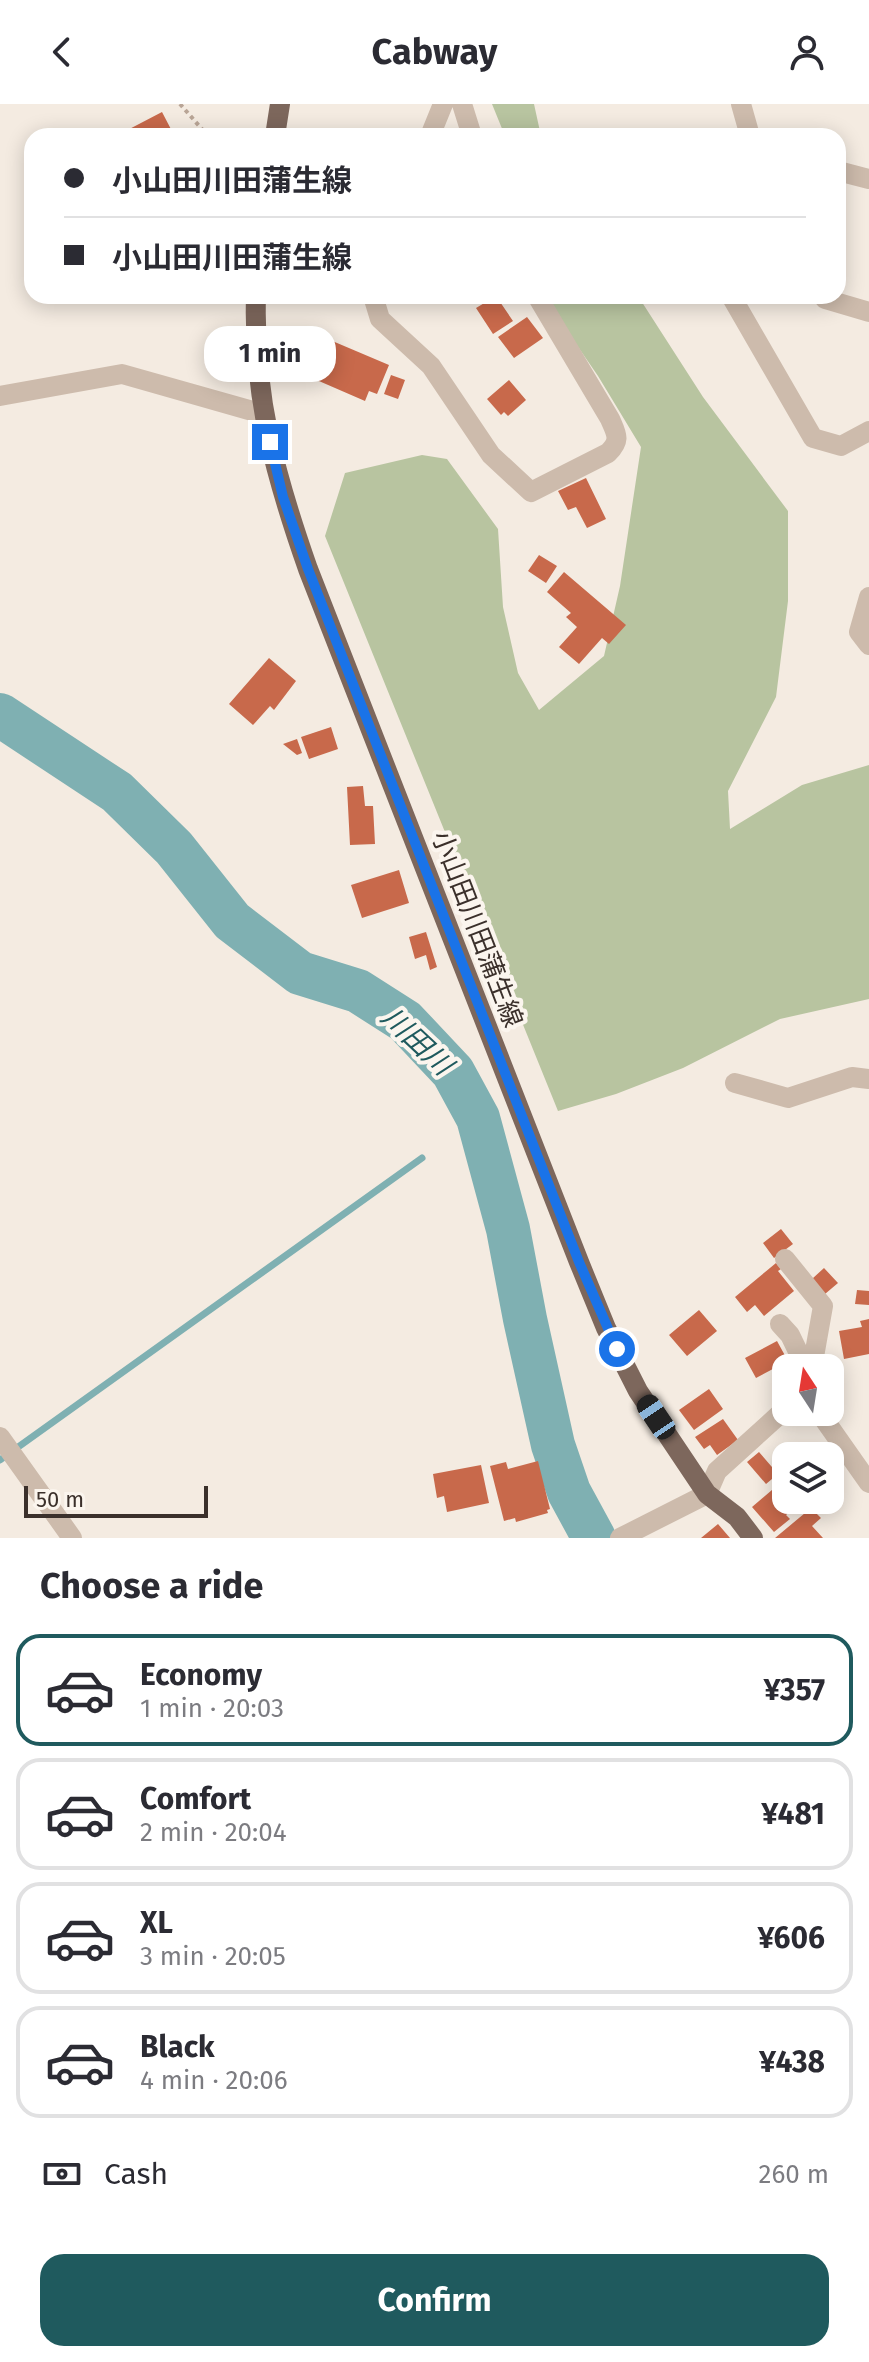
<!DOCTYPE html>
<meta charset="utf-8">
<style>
body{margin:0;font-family:"Fira Sans","Noto Sans JP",sans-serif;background:#f7f7f7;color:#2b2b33;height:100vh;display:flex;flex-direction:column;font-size:30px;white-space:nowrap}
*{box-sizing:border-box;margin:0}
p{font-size:26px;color:#7c7c81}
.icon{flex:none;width:44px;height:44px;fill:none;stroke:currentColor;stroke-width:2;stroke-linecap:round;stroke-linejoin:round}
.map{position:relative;height:1434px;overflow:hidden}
.side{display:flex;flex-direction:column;background:#fff;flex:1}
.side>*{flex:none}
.top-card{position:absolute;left:24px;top:24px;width:822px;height:176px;border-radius:24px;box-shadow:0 4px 20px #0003;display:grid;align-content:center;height:176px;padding:0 40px;background:#fff}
.needle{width:52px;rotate:348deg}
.fabs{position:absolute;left:772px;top:1250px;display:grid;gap:16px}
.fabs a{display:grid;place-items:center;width:72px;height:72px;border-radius:16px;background:#fff;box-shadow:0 4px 20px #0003;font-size:40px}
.scale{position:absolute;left:24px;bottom:20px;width:184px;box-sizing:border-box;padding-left:8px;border:4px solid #3b302b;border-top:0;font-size:22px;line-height:28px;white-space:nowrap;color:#3b302b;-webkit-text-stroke:6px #fbf5ee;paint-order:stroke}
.end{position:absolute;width:36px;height:36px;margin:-18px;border:10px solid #1a73e8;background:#fff;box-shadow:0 0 0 4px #fff}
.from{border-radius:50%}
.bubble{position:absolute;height:56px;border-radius:24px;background:#fff;box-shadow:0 4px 20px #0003;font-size:26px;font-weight:700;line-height:56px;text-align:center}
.car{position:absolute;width:24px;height:48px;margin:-24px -12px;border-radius:10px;box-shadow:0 0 6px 2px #0007;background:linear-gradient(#222 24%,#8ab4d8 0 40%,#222 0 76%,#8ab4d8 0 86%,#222 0)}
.top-card b{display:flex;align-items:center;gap:28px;height:76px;font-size:30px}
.top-card b+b{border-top:2px solid #e1e1e2}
.top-card i{width:20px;height:20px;background:#2b2b33}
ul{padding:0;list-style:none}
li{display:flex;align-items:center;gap:24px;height:112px;margin:0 16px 12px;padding:0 24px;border:4px solid #e1e1e2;border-radius:24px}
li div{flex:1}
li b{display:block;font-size:30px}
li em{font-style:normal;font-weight:700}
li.on{border-color:#1f5a5e}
li>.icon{width:72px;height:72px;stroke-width:1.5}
h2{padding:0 40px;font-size:36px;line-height:96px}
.pay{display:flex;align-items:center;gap:20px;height:88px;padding:0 40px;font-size:30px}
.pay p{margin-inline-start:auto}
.cta{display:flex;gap:16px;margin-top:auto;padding:16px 40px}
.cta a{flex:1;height:92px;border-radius:24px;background:#1f5a5e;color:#fff;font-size:32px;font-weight:700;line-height:92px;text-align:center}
header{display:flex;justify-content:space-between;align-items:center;height:104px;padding:0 40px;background:#fff;font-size:36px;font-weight:700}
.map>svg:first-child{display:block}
</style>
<header><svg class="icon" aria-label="back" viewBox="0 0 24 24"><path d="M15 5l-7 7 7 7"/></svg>Cabway<svg class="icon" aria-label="person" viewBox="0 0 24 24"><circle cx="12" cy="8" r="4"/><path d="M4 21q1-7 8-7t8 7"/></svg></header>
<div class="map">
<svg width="869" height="1434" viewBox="0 0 869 1434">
<rect width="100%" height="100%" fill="#f4ebe1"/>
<!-- green -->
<path fill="#b8c4a0" d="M492,0H534L541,32H505Z
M543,192H638L703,293L788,407V497L776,593L728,687L730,725L802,681L869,661V895L780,915L683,964L616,990L558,1007L325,432L345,369L422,351L447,355L498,425L503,503L518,569L539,606L604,552L620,482L641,343L598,272Z"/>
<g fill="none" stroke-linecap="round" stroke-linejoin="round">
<!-- stream -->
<path stroke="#7fb0b2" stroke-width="7" d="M0,1356L422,1054"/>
<!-- river -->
<path stroke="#7fb0b2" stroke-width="44" d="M0,611L117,688L174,744L232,817L300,869L358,887L405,917L453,968L478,1014L508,1125L525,1215L553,1341L569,1388L594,1434"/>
</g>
<!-- building -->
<path fill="#c8694b" d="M162,8L174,31L116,32Z
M496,192L513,217L493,230L476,204Z
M527,213L543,234L514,254L498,233Z
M330,236L389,261L377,290L369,287L365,297L312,274L317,260L311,257L316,244L325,248Z
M391,271L405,276L398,295L384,290Z
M509,276L526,296L508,312L504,308L501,311L487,295Z
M586,374L606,415L587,424L576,403L568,406L558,387Z
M539,451L557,462L546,479L528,467Z
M564,468L626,521L609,540L602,534L579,560L559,543L577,523L566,513L571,509L547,488Z
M269,554L296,577L274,606L270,602L253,621L229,600Z
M331,623L338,645L309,655L301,633Z
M297,635L302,649L297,651L283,640Z
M363,682L365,702H373L375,740L350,741L347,683Z
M399,766L409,799L362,814L351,781Z
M426,828L437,863L430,866L426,851L415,855L409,833Z
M781,1125L793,1140L774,1154L763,1139Z
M776,1159L781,1165L778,1167L794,1187L764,1212L755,1201L747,1208L735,1193Z
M824,1164L838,1179L825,1190L812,1175Z
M857,1186L869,1187V1201L855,1200Z
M699,1206L717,1227L687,1252L669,1231Z
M869,1215V1250L844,1255L839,1227L862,1223L860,1217Z
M777,1237L788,1257L756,1274L745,1254Z
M709,1285L723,1305L694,1326L679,1306Z
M723,1315L738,1336L717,1351L710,1341L704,1345L695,1333Z
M759,1348L778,1370L766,1380L747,1358Z
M538,1357L550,1405L547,1406L548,1409L516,1418L515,1414L504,1417L490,1362L506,1358L508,1365Z
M481,1361L489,1399L447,1408L444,1392L437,1394L433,1370Z
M786,1374V1396H803L786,1411L790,1415L774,1428L752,1403Z
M811,1404L821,1414L812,1422L823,1434H775Z
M718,1420L730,1434H701Z"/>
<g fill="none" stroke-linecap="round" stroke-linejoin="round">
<!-- path -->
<path stroke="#b9a596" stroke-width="4" stroke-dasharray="4 4" stroke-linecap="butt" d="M180,0L208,32"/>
<!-- minor -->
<path stroke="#cdbbac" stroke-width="20" d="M462,0L472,32
M741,0L750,32
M430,32L443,0
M838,67L869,75
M373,192L380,215L431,262L491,351L531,388L608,349C621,336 617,331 610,315L537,192
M731,192L813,334L841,342L869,327
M823,192L825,195L869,208
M0,292L122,270L263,310
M869,493L859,528L869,541
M735,979L788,994L852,973L869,975
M785,1155L823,1202L812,1264
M780,1220L790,1231L806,1264
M819,1308L869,1379
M0,1333L72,1434
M620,1434L707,1390L717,1367L781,1309L786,1308"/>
<!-- major -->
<path stroke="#7d675c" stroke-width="20" d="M275,32L280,0
M256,192C253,292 275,371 308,465L579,1158L606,1224L638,1287L707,1390L737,1413L753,1434"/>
</g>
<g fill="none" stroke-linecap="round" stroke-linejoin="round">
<!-- route -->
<path stroke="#1a73e8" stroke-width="10" d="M270,338L283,393L308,465L579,1158L617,1245"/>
</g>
<g text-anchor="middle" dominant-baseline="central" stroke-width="8" stroke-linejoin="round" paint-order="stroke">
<!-- street labels -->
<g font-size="26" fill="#3b302b" stroke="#fbf5ee">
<text transform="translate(477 825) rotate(69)">小山田川田蒲生線</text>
</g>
<!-- water labels -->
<g font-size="28" font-style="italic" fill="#1f5a5e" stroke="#fbf5ee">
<text transform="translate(417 937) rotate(43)">川田川</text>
</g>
</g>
</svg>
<div class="fabs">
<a><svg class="needle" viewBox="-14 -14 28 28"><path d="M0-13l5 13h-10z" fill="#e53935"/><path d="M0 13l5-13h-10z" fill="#7c7c81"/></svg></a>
<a><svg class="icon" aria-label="layers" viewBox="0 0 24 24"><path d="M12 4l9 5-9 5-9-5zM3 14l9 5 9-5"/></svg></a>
</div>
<div class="scale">50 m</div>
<i class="end from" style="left:617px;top:1245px"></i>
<i class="end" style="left:270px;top:338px"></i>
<div class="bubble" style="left:204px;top:222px;width:132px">1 min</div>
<i class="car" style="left:656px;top:1313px;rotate:326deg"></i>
<div class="top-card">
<b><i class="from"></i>小山田川田蒲生線</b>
<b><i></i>小山田川田蒲生線</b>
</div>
</div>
<section class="side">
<h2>Choose a ride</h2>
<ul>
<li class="on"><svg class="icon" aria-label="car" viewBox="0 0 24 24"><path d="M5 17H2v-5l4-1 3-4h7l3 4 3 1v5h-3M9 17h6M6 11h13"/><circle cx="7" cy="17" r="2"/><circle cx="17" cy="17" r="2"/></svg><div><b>Economy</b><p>1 min · 20:03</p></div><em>¥357</em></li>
<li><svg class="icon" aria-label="car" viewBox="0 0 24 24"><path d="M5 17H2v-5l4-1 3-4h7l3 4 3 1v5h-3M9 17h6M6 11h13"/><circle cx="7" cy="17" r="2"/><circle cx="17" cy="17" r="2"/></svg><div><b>Comfort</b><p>2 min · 20:04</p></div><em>¥481</em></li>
<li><svg class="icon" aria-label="car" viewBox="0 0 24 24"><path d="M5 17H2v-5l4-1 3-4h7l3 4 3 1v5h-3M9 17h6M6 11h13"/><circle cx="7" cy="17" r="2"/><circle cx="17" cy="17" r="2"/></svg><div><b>XL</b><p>3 min · 20:05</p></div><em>¥606</em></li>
<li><svg class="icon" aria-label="car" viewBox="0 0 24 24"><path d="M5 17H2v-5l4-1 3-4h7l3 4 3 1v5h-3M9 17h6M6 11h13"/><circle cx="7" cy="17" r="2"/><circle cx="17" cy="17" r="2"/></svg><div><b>Black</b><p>4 min · 20:06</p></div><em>¥438</em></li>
</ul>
<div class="pay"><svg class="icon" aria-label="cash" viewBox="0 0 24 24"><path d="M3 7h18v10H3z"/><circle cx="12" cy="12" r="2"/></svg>Cash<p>260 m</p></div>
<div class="cta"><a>Confirm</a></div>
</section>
